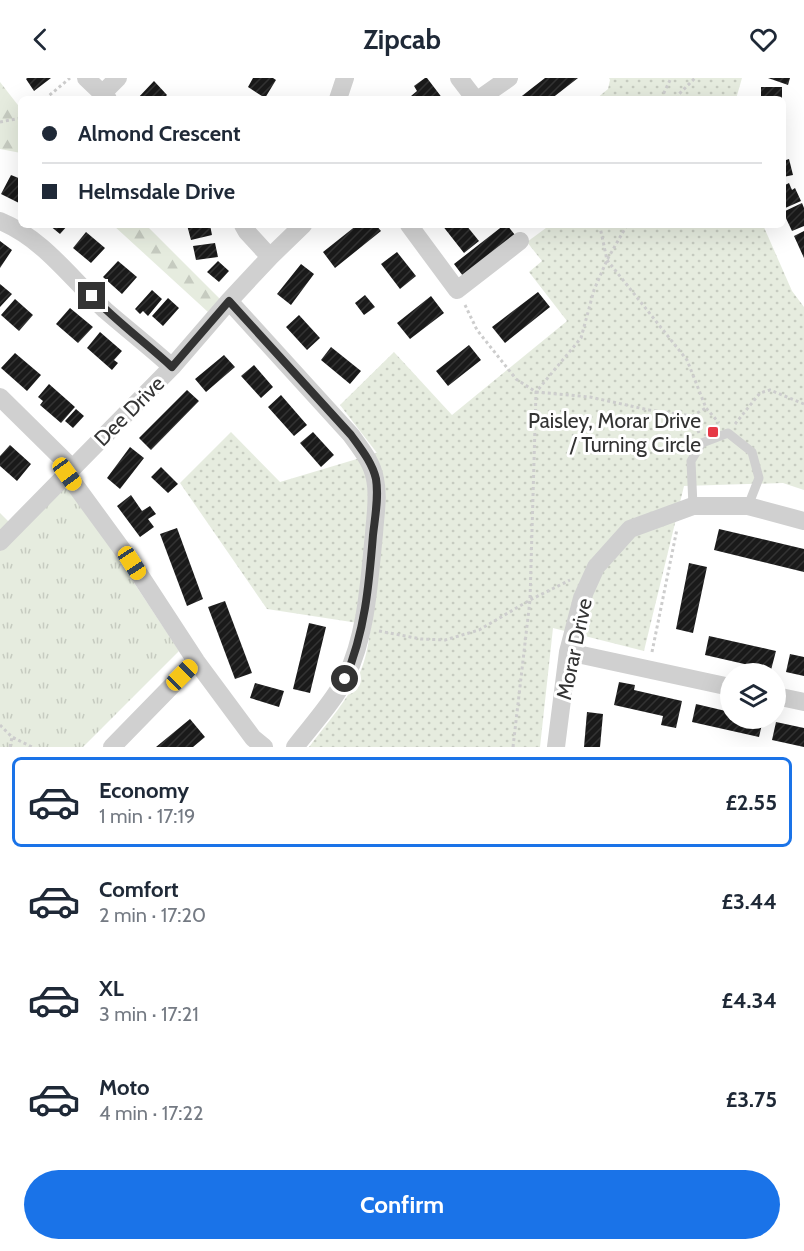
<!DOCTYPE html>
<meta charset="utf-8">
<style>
body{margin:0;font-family:Cabin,sans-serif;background:#f2f2f3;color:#1f2937;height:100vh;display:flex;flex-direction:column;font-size:22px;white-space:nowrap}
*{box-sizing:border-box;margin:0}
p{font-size:20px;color:#747a83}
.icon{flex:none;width:33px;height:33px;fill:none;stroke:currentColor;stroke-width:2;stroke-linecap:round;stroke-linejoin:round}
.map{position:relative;height:669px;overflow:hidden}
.panel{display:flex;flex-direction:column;background:#fff;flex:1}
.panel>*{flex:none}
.hud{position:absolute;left:18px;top:18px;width:768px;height:132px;border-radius:9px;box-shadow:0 6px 24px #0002;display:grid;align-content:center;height:132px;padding:0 24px;background:#fff}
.buttons{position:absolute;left:720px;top:585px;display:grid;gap:12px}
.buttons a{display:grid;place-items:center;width:66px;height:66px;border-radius:50%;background:#fff;box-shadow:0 6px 24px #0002;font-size:30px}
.end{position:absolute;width:27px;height:27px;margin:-14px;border:8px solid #333;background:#fff;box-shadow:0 0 0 3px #fff}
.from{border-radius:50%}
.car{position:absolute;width:18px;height:36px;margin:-18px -9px;border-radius:8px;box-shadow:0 0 4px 2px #0007;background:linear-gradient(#f5c518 24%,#345 0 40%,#f5c518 0 76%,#345 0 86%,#f5c518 0)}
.hud b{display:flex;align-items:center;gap:21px;height:57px;font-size:22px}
.hud b+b{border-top:2px solid #e0e1e3}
.hud i{width:15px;height:15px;background:#1f2937}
ul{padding:10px 0 0;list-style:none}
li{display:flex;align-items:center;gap:18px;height:90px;margin:0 12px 9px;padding:0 12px;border:3px solid transparent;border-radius:9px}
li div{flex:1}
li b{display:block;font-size:22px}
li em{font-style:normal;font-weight:700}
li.on{border-color:#1a73e8}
li>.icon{width:54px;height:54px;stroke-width:1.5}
.button{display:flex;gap:12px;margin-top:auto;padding:12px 24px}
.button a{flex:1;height:69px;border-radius:36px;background:#1a73e8;color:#fff;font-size:24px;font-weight:700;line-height:69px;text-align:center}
header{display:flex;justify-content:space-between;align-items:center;height:78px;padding:0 24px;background:#fff;font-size:27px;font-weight:700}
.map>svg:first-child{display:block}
</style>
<header><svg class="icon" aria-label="back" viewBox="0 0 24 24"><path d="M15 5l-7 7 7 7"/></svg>Zipcab<svg class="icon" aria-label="heart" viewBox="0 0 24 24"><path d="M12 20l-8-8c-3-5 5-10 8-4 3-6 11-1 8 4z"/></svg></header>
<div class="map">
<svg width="804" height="669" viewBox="0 0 804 669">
<defs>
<pattern id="grass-tufts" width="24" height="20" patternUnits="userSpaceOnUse" patternTransform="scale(1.5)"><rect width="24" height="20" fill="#e6ecdf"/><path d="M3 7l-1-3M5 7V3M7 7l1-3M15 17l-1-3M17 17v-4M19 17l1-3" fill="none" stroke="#c6cbc0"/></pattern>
<pattern id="forest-firs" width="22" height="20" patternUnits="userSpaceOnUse" patternTransform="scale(1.5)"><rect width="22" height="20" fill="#e6ecdf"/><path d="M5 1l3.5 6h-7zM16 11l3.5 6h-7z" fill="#c6cbc0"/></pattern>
<pattern id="park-dots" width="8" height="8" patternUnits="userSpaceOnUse" patternTransform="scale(1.5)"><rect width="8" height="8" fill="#e6ecdf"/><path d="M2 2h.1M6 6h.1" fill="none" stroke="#c6cbc0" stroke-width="1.8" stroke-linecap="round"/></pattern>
<pattern id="building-hatch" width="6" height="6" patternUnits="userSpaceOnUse" patternTransform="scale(1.5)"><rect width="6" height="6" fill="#1a1a1a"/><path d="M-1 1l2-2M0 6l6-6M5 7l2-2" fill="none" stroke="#333"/></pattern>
</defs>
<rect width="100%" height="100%" fill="#fff"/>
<!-- grass -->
<path fill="url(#grass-tufts)" d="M69,406L179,573L83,669H0V435L19,454Z"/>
<!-- forest -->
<path fill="url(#forest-firs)" d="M0,4L21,31V75L0,71Z
M113,147H146L220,221L208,234Z"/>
<!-- park -->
<path fill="url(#park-dots)" d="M609,0H742L736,21H596L608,11L610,2Z
M550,147H763L792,213L804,229V412L783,405L684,408L644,573L553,550L540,669H309C327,645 350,620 361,592C367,577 369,562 371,547L267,531L180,405L231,354L280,404L377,375L340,327L394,274L452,337L567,243L529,194L542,183L527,164Z"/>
<!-- building -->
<path fill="url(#building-hatch)" d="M27,0H51L34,13L26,1Z
M253,0H273L276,2L265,20L248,9Z
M425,0H427L443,21H414L411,18L417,13L414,8Z
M545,0H578L551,21H518Z
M768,0H790L788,7Z
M154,3L167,17L163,21H137Z
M761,9H782V21H761Z
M789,81L793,97L783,99V83Z
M11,97L21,101V126L1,116Z
M789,105L792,112L795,110L801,123L783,131V108Z
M802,125L804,130V148L792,153L783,134Z
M49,147H68L60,156Z
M187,147H210L212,157L191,162Z
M357,147H376L381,153L335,190L323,174Z
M442,147H466L479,163L464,175Z
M504,147H507L515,157L463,198L454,186Z
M804,153V180L794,158Z
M86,154L105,170L91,185L73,170Z
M0,163L12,172L0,190Z
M215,165L218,179L196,182L193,168Z
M397,174L416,198L400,211L381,186Z
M118,183L137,199L122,216L103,199Z
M218,183L229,193L219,204L207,194Z
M301,186L314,196L291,227L277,216Z
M0,206L12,216L0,229Z
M152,212L162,221L148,238L143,233L140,236L135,231Z
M538,214L550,229L505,265L492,249Z
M365,217L375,229L364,237L355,225Z
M431,218L444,235L410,261L397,245Z
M168,220L179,230L163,248L152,238Z
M15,221L33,237L19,253L1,237Z
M70,230L93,249L78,265L56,246Z
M299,237L320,260L307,272L286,249Z
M100,254L122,273L114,282L118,285L112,292L87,270Z
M469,267L481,282L448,308L436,293Z
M331,269L361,293L350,306L321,282Z
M15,275L41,297L27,313L1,290Z
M224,277L235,289L206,314L195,301Z
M254,287L273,309L261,320L241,298Z
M49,306L75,329L61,345L40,327L43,323L38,319Z
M187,312L199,323L151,372L139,360Z
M281,317L307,347L294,358L268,329Z
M76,331L84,338L73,350L65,343Z
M313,354L334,377L321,389L300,365Z
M10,367L31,386L17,403L0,388V378Z
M130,369L144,380L120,411L107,400Z
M161,389L178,406L168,415L151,399Z
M131,417L142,433L150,428L156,436L148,441L154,449L140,459L117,428Z
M177,450L203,521L187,528L160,456Z
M719,451L804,471V494L714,472Z
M689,485L707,489L693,555L676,551Z
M225,523L252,595L235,601L208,529Z
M309,545L326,549L310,615L293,611Z
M709,558L776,573L771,592L705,577Z
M790,576L804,579V598L786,594Z
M619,604L635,607L634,612L682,623L676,650L661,647L663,638L614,627Z
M255,605L284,613L279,629L250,620Z
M696,626L730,634V640L763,642L759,659L692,644Z
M587,634L603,636L600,669H584Z
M190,641L205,659L193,669H156Z
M776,644L804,650V669L772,662Z"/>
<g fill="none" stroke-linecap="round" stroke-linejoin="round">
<!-- path -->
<path stroke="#cdcdcd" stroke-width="3" stroke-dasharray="3 3" stroke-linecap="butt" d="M45,21L70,0
M661,21L671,0
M677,21L679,16L695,0
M0,44L21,40
M601,147L600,149L607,182L687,282L706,330L719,345
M465,227L477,252L516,301L536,314L590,319L649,332L692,338L699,355
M692,338L706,330
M735,346L760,315L770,312L804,326
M379,553L421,561L445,562L479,552L530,522L570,502
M652,574L677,451
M0,647L12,659L32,669
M10,669L12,659
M513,669L530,522L536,314L581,260L594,212L607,182L627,147"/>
<!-- service -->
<path stroke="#d0d0d0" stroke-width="9" d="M693,428L691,383L702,365L728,355L752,374L759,400L748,428"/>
<!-- minor -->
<path stroke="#d0d0d0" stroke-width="18" d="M86,0L108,21
M459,0L475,21
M102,16L118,0
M338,21L345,0
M479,21L509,0
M0,143C44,161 71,201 105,232C127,251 150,269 172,289
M243,147L247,154L270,179
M409,147L457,212L520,163
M229,223L351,357C361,371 372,384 375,401C379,419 375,438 374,456C369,503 367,555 346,599C335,622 311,648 295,669
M0,319L72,390
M67,396L132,485L196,583L253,660L264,669
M0,464L172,289L229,223L270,179L303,147
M568,574L730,609
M776,618L804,624
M112,669L196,583
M556,669L568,574L582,520L596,489L630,451L693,428H748L804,443"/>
</g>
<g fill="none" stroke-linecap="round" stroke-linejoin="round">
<!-- route -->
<path stroke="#333" stroke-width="8" d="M92,218C117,244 146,265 172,289L229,223L351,357C361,371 372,384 376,401C379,419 375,439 373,457C369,507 365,554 345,601"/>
</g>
<!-- markers -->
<rect fill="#e63946" stroke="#fff" stroke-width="2" x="707" y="348" width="12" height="12" rx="3"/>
<g text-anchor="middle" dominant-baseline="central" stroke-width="6" stroke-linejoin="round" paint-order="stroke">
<!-- street labels -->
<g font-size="21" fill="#333" stroke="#fff">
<text transform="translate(129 333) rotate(-45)">Dee Drive</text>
<text transform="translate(574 571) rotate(-78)">Morar Drive</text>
</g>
<!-- poi labels -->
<g font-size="21" fill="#333" stroke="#fff" text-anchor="end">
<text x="701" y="342">Paisley, Morar Drive<tspan x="701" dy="24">/ Turning Circle</tspan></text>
</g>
</g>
</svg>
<div class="buttons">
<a><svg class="icon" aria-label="layers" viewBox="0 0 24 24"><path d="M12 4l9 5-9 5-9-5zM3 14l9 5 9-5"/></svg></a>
</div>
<i class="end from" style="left:345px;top:601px"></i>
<i class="end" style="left:92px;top:218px"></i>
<i class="car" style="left:67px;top:396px;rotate:144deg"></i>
<i class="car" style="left:132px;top:485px;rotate:147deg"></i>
<i class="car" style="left:182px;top:597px;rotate:45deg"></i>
<div class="hud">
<b><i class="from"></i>Almond Crescent</b>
<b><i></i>Helmsdale Drive</b>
</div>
</div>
<section class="panel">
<ul>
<li class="on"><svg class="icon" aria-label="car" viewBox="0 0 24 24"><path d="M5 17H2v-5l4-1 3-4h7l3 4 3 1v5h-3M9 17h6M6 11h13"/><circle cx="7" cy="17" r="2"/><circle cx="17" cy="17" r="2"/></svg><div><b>Economy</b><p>1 min · 17:19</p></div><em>£2.55</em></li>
<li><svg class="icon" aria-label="car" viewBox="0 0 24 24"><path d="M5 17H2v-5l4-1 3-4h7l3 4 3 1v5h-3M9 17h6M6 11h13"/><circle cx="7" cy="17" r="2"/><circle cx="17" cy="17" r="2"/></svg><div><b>Comfort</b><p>2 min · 17:20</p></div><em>£3.44</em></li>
<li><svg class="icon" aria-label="car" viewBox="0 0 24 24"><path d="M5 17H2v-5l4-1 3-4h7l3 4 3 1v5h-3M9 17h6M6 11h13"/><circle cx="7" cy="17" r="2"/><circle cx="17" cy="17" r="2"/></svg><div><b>XL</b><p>3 min · 17:21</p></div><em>£4.34</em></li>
<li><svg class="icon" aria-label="car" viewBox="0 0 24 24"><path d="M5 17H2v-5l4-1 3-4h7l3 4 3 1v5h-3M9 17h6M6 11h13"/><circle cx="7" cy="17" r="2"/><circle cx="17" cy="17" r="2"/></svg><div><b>Moto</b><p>4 min · 17:22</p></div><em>£3.75</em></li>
</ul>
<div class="button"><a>Confirm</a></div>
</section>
